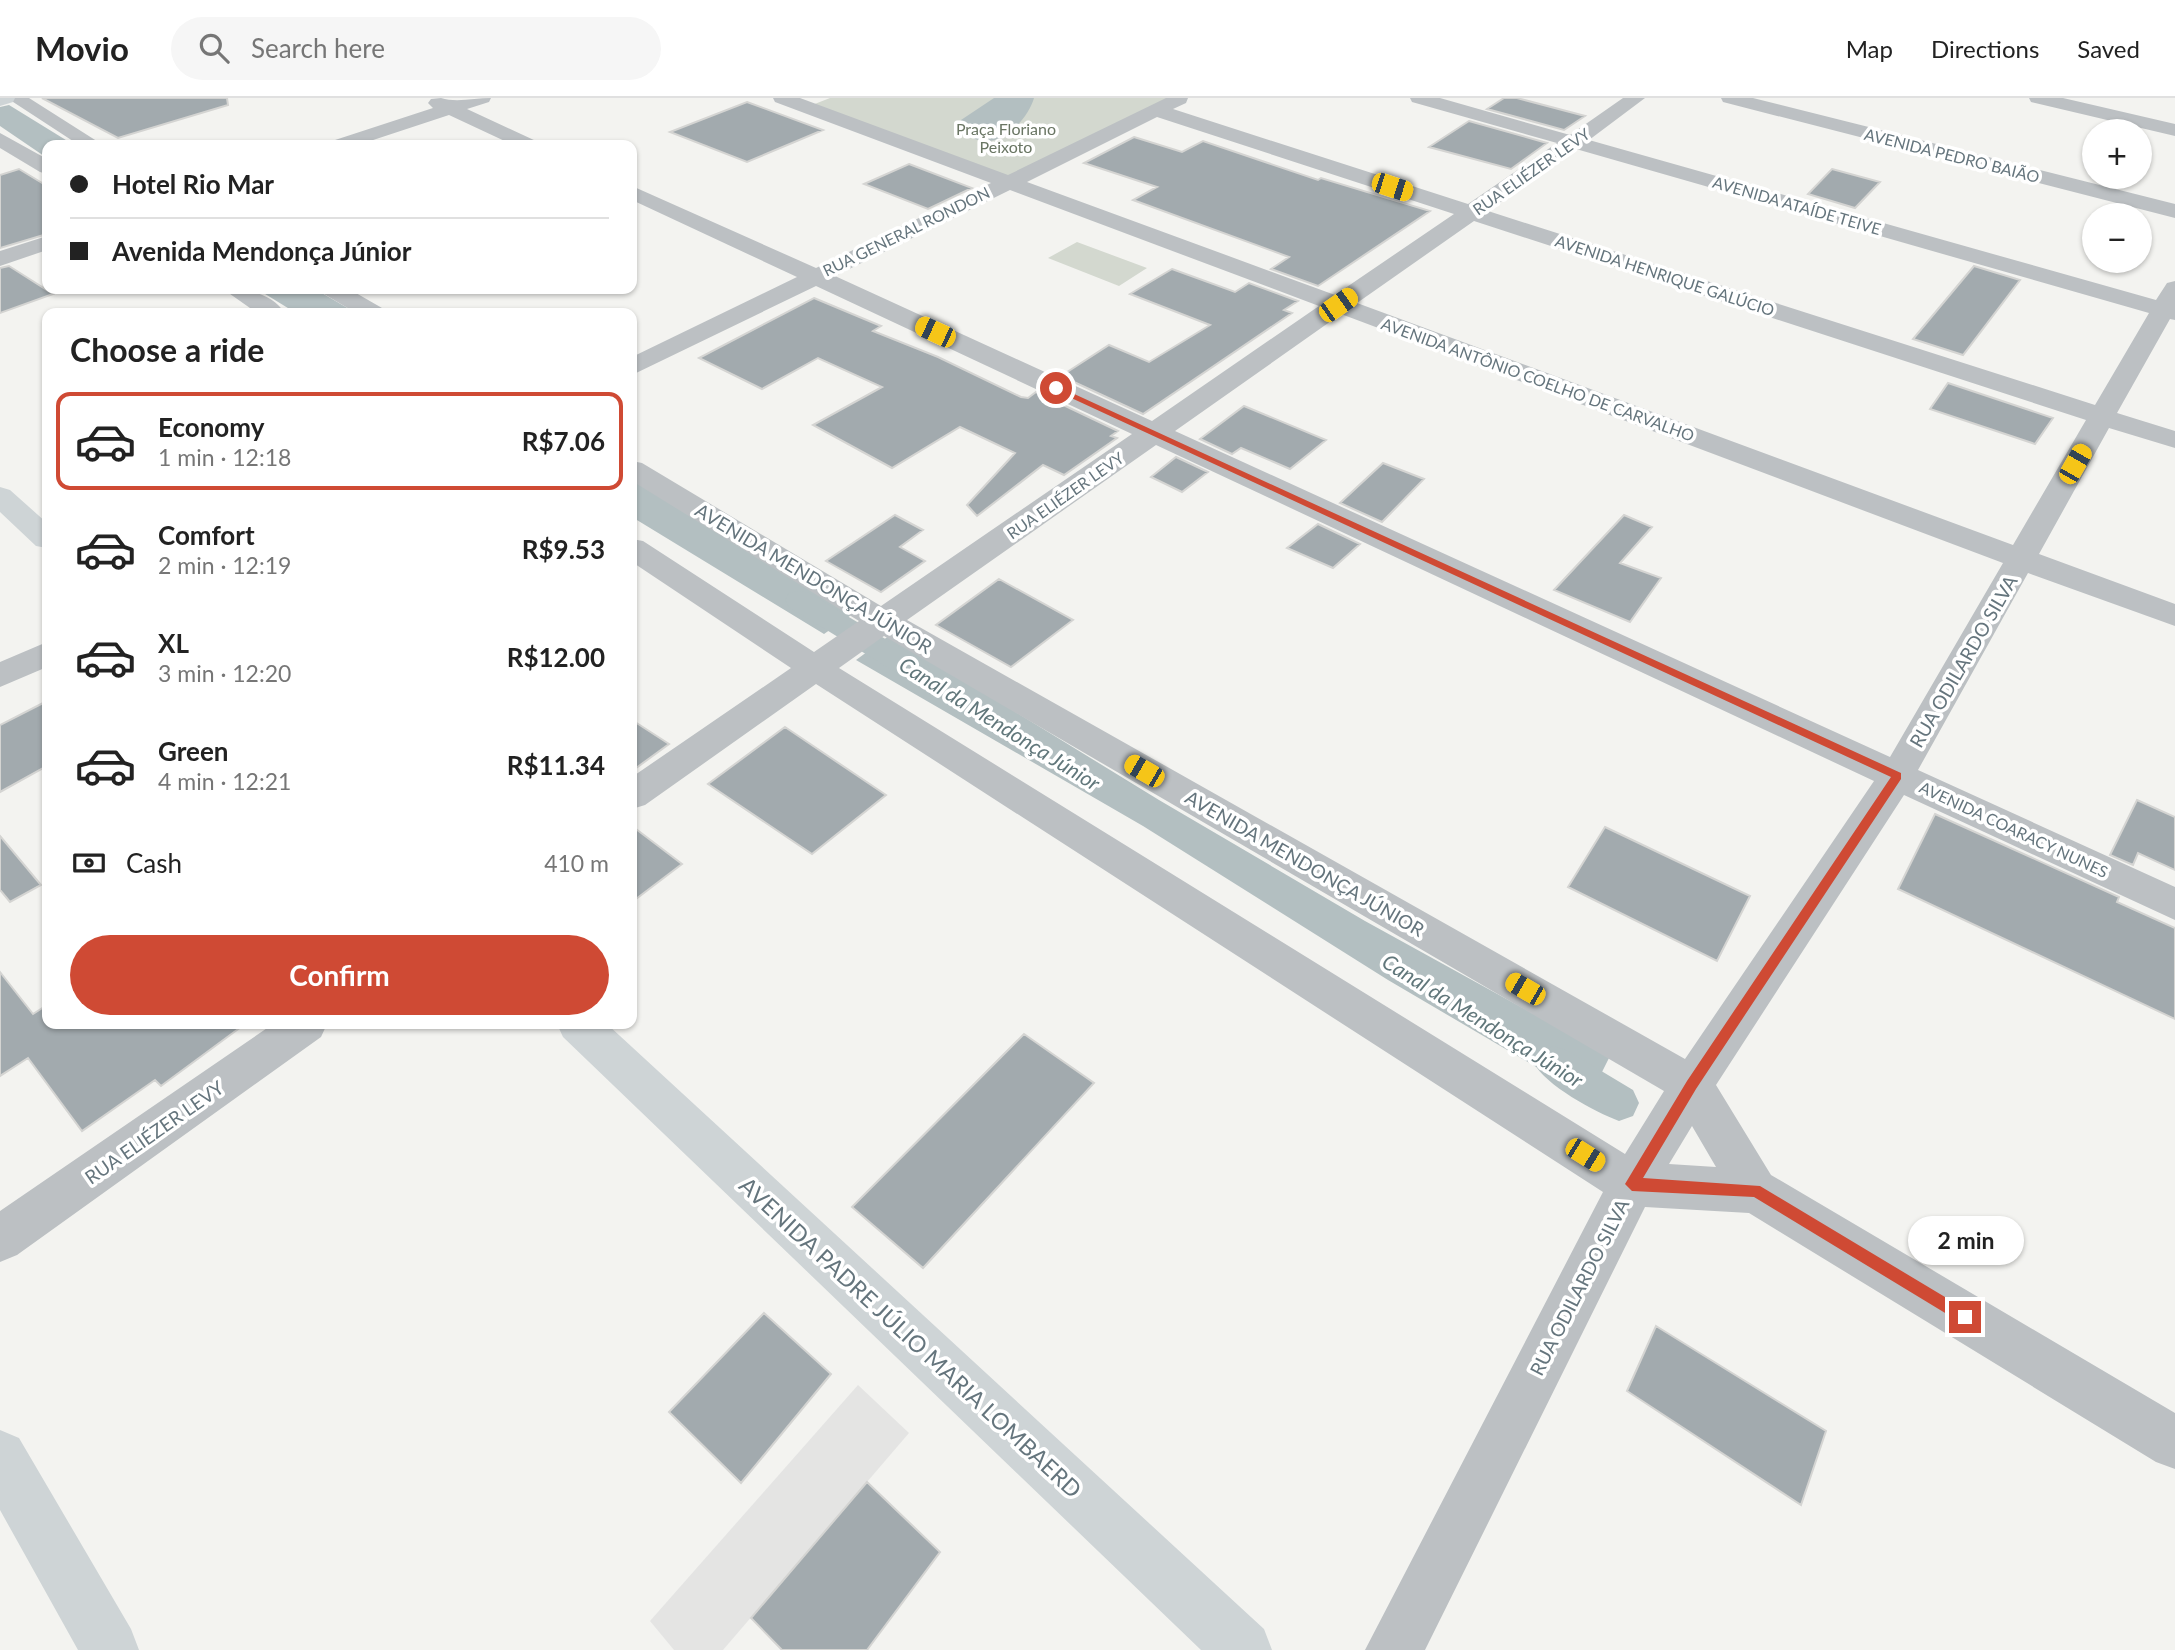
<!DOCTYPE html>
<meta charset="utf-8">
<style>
body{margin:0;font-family:Lato,sans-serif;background:#f6f6f6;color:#222;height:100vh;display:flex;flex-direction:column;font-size:26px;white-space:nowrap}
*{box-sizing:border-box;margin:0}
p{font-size:23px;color:#767676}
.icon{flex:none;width:38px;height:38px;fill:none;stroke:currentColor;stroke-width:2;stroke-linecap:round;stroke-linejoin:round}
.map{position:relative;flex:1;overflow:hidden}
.details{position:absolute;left:42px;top:210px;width:595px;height:721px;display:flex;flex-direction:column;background:#fff;border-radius:14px;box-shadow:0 2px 5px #0004}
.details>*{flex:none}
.hud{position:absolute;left:42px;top:42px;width:595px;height:154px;border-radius:14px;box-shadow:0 2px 5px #0004;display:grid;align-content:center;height:154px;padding:0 28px;background:#fff}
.buttons{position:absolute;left:2082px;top:21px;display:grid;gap:14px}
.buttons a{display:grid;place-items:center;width:70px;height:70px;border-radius:50%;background:#fff;box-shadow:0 2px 5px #0004;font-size:35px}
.end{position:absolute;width:32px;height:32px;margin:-16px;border:9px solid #cf4a34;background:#fff;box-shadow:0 0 0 4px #fff}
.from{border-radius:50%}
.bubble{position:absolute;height:49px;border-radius:24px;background:#fff;box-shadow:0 2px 5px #0004;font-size:23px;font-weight:700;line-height:49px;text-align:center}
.car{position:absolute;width:21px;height:42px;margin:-21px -10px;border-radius:9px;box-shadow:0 0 5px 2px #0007;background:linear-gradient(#f5c518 24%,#345 0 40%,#f5c518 0 76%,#345 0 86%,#f5c518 0)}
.hud b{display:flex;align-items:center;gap:24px;height:66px;font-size:26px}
.hud b+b{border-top:2px solid #e0e0e0}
.hud i{width:18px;height:18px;background:#222}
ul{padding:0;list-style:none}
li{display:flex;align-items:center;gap:21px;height:98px;margin:0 14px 10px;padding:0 14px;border:4px solid transparent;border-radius:14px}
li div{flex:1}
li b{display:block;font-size:26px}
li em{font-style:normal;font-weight:700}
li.current{border-color:#cf4a34}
li>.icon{width:63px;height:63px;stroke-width:1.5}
h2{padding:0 28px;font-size:32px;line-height:84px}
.pay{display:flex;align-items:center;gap:18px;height:77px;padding:0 28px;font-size:26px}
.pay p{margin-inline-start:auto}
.cta{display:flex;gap:14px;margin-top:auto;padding:14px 28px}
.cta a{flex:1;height:80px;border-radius:42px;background:#cf4a34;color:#fff;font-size:28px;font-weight:700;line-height:80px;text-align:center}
header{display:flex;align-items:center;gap:42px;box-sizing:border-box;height:98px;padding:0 35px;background:#fff;border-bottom:2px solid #e0e0e0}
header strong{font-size:33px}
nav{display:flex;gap:38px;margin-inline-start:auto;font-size:24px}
.search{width:490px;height:63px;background:#f6f6f6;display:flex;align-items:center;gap:18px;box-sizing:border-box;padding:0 24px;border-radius:38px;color:#767676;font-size:26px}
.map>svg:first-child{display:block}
</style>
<header>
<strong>Movio</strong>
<div class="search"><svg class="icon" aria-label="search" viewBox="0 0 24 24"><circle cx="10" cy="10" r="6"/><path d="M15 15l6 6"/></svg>Search here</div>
<nav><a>Map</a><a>Directions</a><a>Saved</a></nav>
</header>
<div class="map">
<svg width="2175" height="1552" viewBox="0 0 2175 1552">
<rect width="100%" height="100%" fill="#f3f3f0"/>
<!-- built -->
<path fill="#e4e4e3" d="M858,1287L909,1335L723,1552H674L650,1523Z"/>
<!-- green -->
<path fill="#d3d8cf" d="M830,0H1180L1007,84L807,9Z
M1077,144L1147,170L1119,188L1048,160Z"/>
<!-- water -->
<path fill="#b3bfc1" d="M994,0H1034C1029,18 1007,44 986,43C976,43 967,37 959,33L957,28L961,22Z
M9,7L74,47H47V60L0,28V9Z
M257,191H315L356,215H296Z
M632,379L857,513L824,536L632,419Z
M890,537L1159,702L1365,823L1610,958L1589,1000L1388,882L1143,728L856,562Z"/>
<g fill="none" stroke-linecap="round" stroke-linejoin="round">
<!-- canal -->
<path fill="#b3bfc1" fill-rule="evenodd" d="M799,493L809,495L927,566L931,573L927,580L916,583L905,580L789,509L785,502L789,495Z
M1554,948L1568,953L1633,992L1639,1005L1633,1018L1619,1023C1595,1014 1545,987 1534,965L1540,953Z"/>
</g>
<!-- building -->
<path fill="#a2aaae" stroke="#d4d4d2" stroke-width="2" d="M42,0H227L228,7L118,40Z
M1504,0H1517L1585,18L1564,32L1487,11Z
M747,4L823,32L747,64L670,34Z
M1469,23L1547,45L1511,71L1429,49Z
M1134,39L1182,54L1203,43L1318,82L1321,80L1430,113L1318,188L1271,171L1289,159L1133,102L1157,89L1084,65Z
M909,66L972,90L928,111L864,86Z
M19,71L47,88V136L0,150V77Z
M1832,71L1880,84L1855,110L1808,96Z
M9,168L53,196L0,215V170Z
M1974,168L2020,182L1963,257L1913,241Z
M1172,171L1235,194L1249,185L1298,203L1284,212L1292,215L1143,316L1061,278L1109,247L1149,264L1210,227L1130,196Z
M814,200L881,228L873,233L938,259L1021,299L1028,300L1036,294L1118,333L1111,338L1117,340L1064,377L1043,367L977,418L967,407L1015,355L960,329L892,370L813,327L882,289L818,260L762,291L699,260Z
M1948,285L2053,320L2035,346L1930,311Z
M1244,308L1326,342L1290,371L1241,350L1232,356L1200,341Z
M1176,359L1208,374L1182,394L1151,379Z
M1383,365L1424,381L1382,424L1340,405Z
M895,417L923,432L900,449L925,463L881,494L826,463Z
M1624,417L1652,429L1620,465L1661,480L1630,524L1554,492Z
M1318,426L1360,446L1333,470L1287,450Z
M999,481L1073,522L1011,569L936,527Z
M47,603V668L0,694V627Z
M632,622L669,646L632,673Z
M785,629L886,697L812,756L708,686Z
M2137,702L2175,719V772L2138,755L2133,767L2110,757Z
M1935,716L2119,799L2117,804L2175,830V921L1898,791Z
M632,728L682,766L632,804Z
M1605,729L1750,798L1717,863L1568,789Z
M0,738L41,787L10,804L0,792Z
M0,874L33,916L47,907V926H245L161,988L155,982L82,1033L28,960L0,978Z
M1024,936L1094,985L923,1170L852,1109Z
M764,1215L831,1276L741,1385L669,1314Z
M1656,1228L1826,1333L1801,1407L1627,1293Z
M867,1384L940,1454L867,1552H782L751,1520Z"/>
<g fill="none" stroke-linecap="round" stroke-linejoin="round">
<!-- minor -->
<path fill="#bcc0c3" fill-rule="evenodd" d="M7,0H29L103,47H79Z
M441,0C456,5 475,0 491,0L489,4L467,11L536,43L539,47H513L449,17L358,47H329L332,43L433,10L428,5L431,1Z
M773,0H800L1008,77L1166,0H1188L1186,5L1173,11L1468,106L1557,45L1412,4L1410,0H1440L1570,37L1623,0H1645L1589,42L2156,202L2167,185L2175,183V222L2170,221L2117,315L2175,333V350L2109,330L2039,456L2175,506V528L2028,475L1918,672L2175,789V822L1904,697L1716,987L1771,1077L2175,1315V1371L2156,1364L1749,1115L1645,1109L1425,1552H1365L1603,1094L816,586L645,707L632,711V679L791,570L632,464V441L643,443L814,554L859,523L632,383V363L642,365L881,508L1132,336L816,188L632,277V259L797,179L632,102V88L816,170L991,85L775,4ZM1157,19L1454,116L1335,197L1027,84ZM1576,51L2149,215L2095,307L1488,113ZM1010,92L1319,208L1152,323L835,178ZM1474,123L2086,322L2013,447L1357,205ZM1341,216L2003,465L1890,659L1175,333ZM1156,347L1874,683L1685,961L907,522ZM884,538L1664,993L1625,1056L839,570ZM1692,1028L1716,1069L1669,1066Z
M1721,0H1753L2175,106V120L1723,4Z
M2029,0H2063L2175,26V38L2031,4Z
M0,35L47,61V76L40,74L0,50Z
M47,138V152L0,168V153Z
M223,191C246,190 271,195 285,215H257Z
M320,191H349L382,210L385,215H356L324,196Z
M47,544V569L0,589V564Z
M273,926H327L321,939L17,1157L0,1164V1113Z"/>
<!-- major -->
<path fill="#ced4d6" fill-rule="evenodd" d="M0,0H15L13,4L0,8Z
M0,389L10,392L47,425V450L36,448L0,414Z
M557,926H607L1264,1531L1272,1552H1201L563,939Z
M0,1332L19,1340L131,1531L139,1552H78L0,1412Z"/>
</g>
<!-- route -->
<path fill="#cf4a34" d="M1054,289H1059L1901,675V681L1696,991L1643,1080L1760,1088L1970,1214L1973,1219L1970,1224L1965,1226L1960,1224L1754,1099L1632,1093L1625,1086L1687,983L1891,679L1054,292Z"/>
<g text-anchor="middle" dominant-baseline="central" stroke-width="7" stroke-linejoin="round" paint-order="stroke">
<!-- far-park labels -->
<g font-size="16" fill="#697563" stroke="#fff">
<text x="1006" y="30">Praça Floriano<tspan x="1006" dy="18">Peixoto</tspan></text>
</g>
<!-- far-street labels -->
<g font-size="16" fill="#65757d" stroke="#fff">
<text transform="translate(1952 57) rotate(14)">AVENIDA PEDRO BAIÃO</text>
<text transform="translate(1531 73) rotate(-35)">RUA ELIÉZER LEVY</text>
<text transform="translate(1797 107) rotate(16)">AVENIDA ATAÍDE TEIVE</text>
<text transform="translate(906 133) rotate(-26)">RUA GENERAL RONDON</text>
<text transform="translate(1665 177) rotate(18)">AVENIDA HENRIQUE GALÚCIO</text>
<text transform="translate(1538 281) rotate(20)">AVENIDA ANTÔNIO COELHO DE CARVALHO</text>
<text transform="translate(1065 397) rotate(-35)">RUA ELIÉZER LEVY</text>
<text transform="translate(2014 731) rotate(25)">AVENIDA COARACY NUNES</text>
</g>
<!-- street labels -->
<g font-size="19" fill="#65757d" stroke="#fff">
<text transform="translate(814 480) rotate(31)">AVENIDA MENDONÇA JÚNIOR</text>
<text transform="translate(1963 563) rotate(-60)">RUA ODILARDO SILVA</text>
<text transform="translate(1305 765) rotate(30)">AVENIDA MENDONÇA JÚNIOR</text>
<text transform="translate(154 1034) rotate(-35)">RUA ELIÉZER LEVY</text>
<text transform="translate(1579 1189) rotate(-63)">RUA ODILARDO SILVA</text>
</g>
<!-- water labels -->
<g font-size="21" font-style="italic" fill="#61777b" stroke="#fff">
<text transform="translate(1000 625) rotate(32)">Canal da Mendonça Júnior</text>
<text transform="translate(1483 922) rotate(32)">Canal da Mendonça Júnior</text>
</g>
<!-- near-street labels -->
<g font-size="23" fill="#65757d" stroke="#fff">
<text transform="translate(911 1239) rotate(43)">AVENIDA PADRE JÚLIO MARIA LOMBAERD</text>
</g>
</g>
</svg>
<div class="buttons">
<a>+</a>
<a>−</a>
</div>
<i class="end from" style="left:1056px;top:290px"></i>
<i class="end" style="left:1965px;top:1219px"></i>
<div class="bubble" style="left:1908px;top:1118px;width:116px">2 min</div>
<i class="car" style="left:1392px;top:89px;rotate:108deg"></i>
<i class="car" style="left:1338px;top:207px;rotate:55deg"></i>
<i class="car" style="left:935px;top:234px;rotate:295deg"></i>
<i class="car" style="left:2075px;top:366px;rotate:30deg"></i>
<i class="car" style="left:1144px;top:673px;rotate:300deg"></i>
<i class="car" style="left:1525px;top:891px;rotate:300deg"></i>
<i class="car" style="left:1585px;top:1057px;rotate:122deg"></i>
<div class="hud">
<b><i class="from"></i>Hotel Rio Mar</b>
<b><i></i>Avenida Mendonça Júnior</b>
</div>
<section class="details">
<h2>Choose a ride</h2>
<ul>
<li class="current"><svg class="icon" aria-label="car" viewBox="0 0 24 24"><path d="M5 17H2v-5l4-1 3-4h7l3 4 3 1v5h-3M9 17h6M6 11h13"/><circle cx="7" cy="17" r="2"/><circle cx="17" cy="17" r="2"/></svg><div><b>Economy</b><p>1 min · 12:18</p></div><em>R$7.06</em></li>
<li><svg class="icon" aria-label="car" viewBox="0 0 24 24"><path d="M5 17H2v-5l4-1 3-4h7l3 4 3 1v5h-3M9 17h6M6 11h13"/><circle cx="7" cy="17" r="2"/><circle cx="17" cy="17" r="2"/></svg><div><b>Comfort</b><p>2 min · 12:19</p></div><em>R$9.53</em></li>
<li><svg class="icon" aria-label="car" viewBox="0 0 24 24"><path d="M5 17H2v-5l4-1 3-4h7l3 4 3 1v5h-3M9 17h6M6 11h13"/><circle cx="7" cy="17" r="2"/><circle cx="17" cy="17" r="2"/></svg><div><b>XL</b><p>3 min · 12:20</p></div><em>R$12.00</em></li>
<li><svg class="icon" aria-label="car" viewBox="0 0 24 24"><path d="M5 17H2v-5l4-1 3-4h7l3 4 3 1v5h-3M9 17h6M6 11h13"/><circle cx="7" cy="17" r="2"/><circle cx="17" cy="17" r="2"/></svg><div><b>Green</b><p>4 min · 12:21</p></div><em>R$11.34</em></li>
</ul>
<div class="pay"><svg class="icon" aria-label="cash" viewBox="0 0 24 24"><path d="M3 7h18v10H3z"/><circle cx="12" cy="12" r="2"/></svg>Cash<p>410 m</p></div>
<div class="cta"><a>Confirm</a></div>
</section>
</div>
